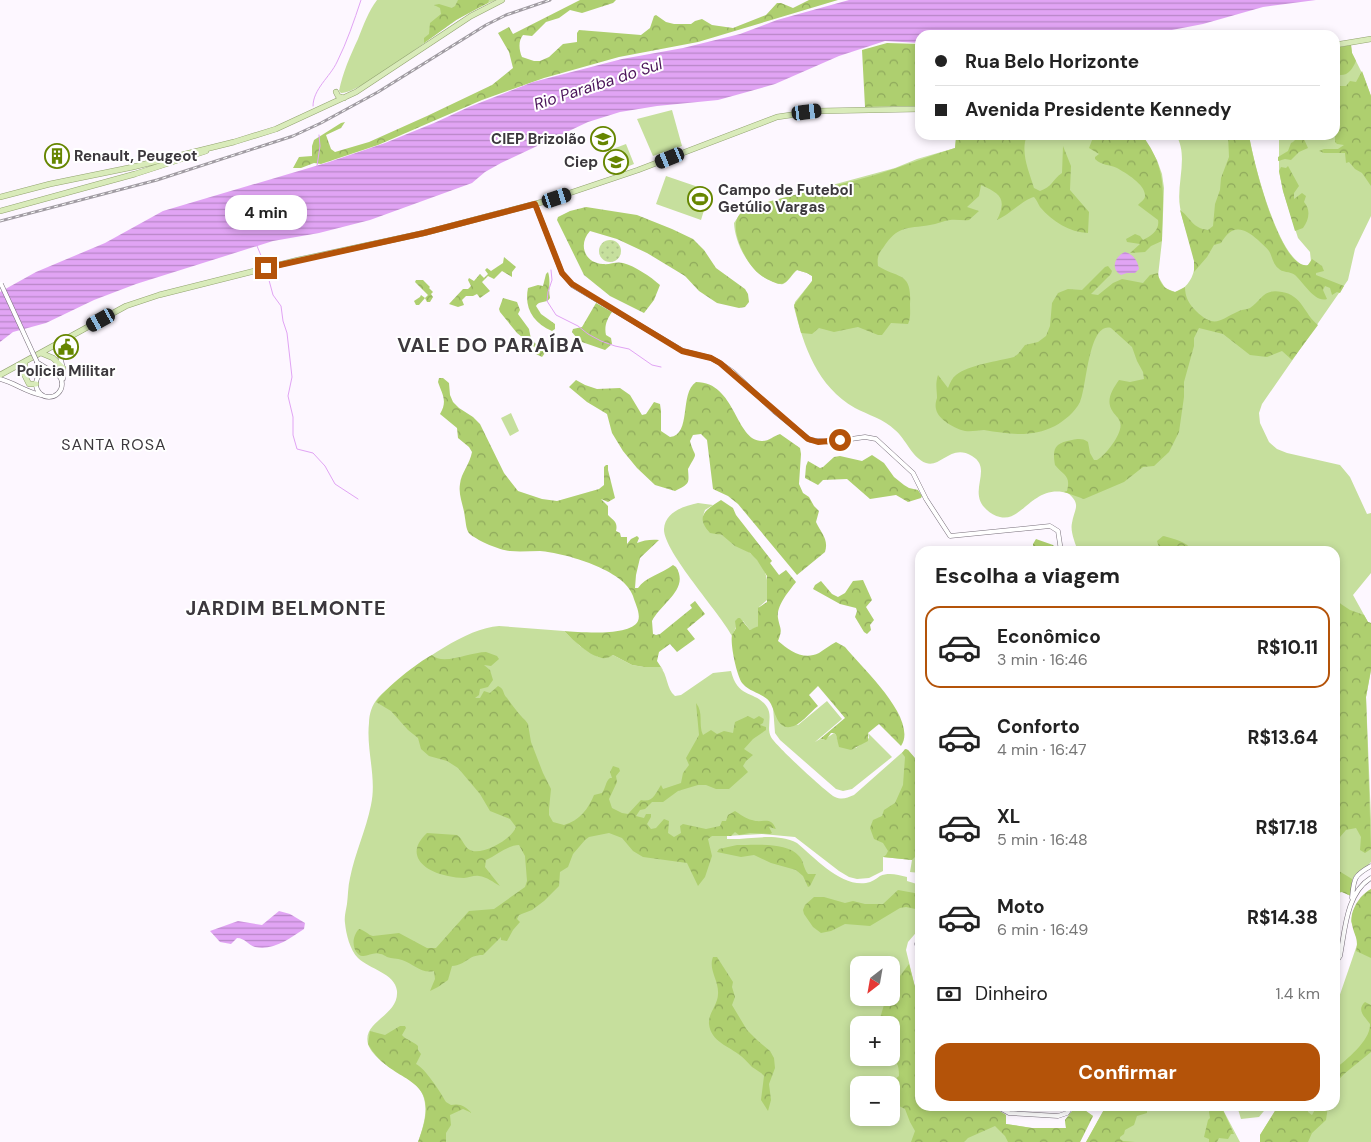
<!DOCTYPE html>
<html lang="pt">
<meta charset="utf-8">
<style>
body{margin:0;font-family:"DM Sans",sans-serif;background:#f2f2f2;color:#222;height:100vh;display:flex;flex-direction:column;font-size:19px;white-space:nowrap}
*{box-sizing:border-box;margin:0}
p{font-size:16px;color:#767676}
.icon{flex:none;width:28px;height:28px;fill:none;stroke:currentColor;stroke-width:2;stroke-linecap:round;stroke-linejoin:round}
.map{position:relative;flex:1;overflow:hidden}
.panel{position:absolute;left:915px;top:546px;width:425px;height:565px;display:flex;flex-direction:column;background:#fff;border-radius:15px;box-shadow:0 2px 8px #0003}
.panel>*{flex:none}
.top-card{position:absolute;left:915px;top:30px;width:425px;height:110px;border-radius:15px;box-shadow:0 2px 8px #0003;display:grid;align-content:center;height:110px;padding:0 20px;background:#fff}
.needle{width:32px;rotate:211deg}
.buttons{position:absolute;left:850px;top:956px;display:grid;gap:10px}
.buttons a{display:grid;place-items:center;width:50px;height:50px;border-radius:10px;background:#fff;box-shadow:0 2px 8px #0003;font-size:25px}
.end{position:absolute;width:22px;height:22px;margin:-11px;border:6px solid #b45309;background:#fff;box-shadow:0 0 0 2px #fff}
.from{border-radius:50%}
.bubble{position:absolute;height:35px;border-radius:15px;background:#fff;box-shadow:0 2px 8px #0003;font-size:16px;font-weight:700;line-height:35px;text-align:center}
.car{position:absolute;width:15px;height:30px;margin:-15px -8px;border-radius:6px;box-shadow:0 0 4px 1px #0007;background:linear-gradient(#222 24%,#8ab4d8 0 40%,#222 0 76%,#8ab4d8 0 86%,#222 0)}
.top-card b{display:flex;align-items:center;gap:18px;height:48px;font-size:19px}
.top-card b+b{border-top:1px solid #e0e0e0}
.top-card i{width:12px;height:12px;background:#222}
ul{padding:0;list-style:none}
li{display:flex;align-items:center;gap:15px;height:82px;margin:0 10px 8px;padding:0 10px;border:2px solid transparent;border-radius:15px}
li div{flex:1}
li b{display:block;font-size:19px}
li em{font-style:normal;font-weight:700}
li.current{border-color:#b45309}
li>.icon{width:45px;height:45px;stroke-width:1.5}
h2{padding:0 20px;font-size:22px;line-height:60px}
.pay{display:flex;align-items:center;gap:12px;height:55px;padding:0 20px;font-size:19px}
.pay p{margin-inline-start:auto}
.action{display:flex;gap:10px;margin-top:auto;padding:10px 20px}
.action a{flex:1;height:58px;border-radius:15px;background:#b45309;color:#fff;font-size:20px;font-weight:700;line-height:58px;text-align:center}
.map>svg:first-child{display:block}
</style>
<div class="map">
<svg width="1371" height="1142" viewBox="0 0 1371 1142">
<defs>
<pattern id="forest-crowns" width="20" height="18" patternUnits="userSpaceOnUse" patternTransform="scale(1.25)"><rect width="20" height="18" fill="#aecf6f"/><path d="M2 6a3 3 0 1 1 6 0M12 15a3 3 0 1 1 6 0" fill="none" stroke="#8fa95c"/></pattern>
<pattern id="park-dots" width="8" height="8" patternUnits="userSpaceOnUse" patternTransform="scale(1.25)"><rect width="8" height="8" fill="#c6df9d"/><path d="M2 2h.1M6 6h.1" fill="none" stroke="#abc088" stroke-width="1.8" stroke-linecap="round"/></pattern>
<pattern id="water-rules" width="6" height="5" patternUnits="userSpaceOnUse" patternTransform="scale(1.25)"><rect width="6" height="5" fill="#e1a4f4"/><path d="M0 2.5h6" fill="none" stroke="#b887c7"/></pattern>
</defs>
<rect width="100%" height="100%" fill="#fdf7ff"/>
<!-- grass -->
<path fill="#c6df9d" fill-rule="evenodd" d="M377,0H496C482,5 470,11 458,19C438,32 358,95 341,93L339,91C343,72 350,56 358,39C364,24 368,12 377,0Z
M1351,45L1352,53L1363,75L1371,96V216L1355,249L1348,280L1262,404L1259,413L1260,423L1269,442L1277,449L1287,453L1340,465L1350,477L1367,514L1371,513V573L1353,595L1368,622L1371,623V670L1366,697L1371,819V862C1355,879 1352,868 1351,896L1342,892L1335,893V551H1078C1075,543 1070,531 1072,523C1074,509 1082,505 1068,493C1033,483 1022,523 1000,517C995,516 990,513 987,510C966,492 994,469 972,456C951,443 941,468 926,463C912,458 906,439 895,430C884,419 868,415 855,408C817,386 804,347 794,307L795,302L812,281V276L807,273L797,270C793,273 788,282 783,284C779,285 775,282 771,281C751,273 735,245 734,223L740,214L747,208L895,168L917,159L955,148L956,138L964,135H1142L1157,160L1162,174L1164,188L1162,241L1158,276L1165,288L1175,292C1185,290 1192,280 1194,270C1197,255 1182,224 1180,207C1176,184 1189,156 1176,135H1249C1253,160 1279,264 1307,266L1311,262L1310,252L1298,238L1283,191L1279,171V135H1335V48Z
M672,110L682,146L653,156L637,119Z
M626,144L634,164L619,170L610,150Z
M666,176L710,191L701,220L656,204Z
M511,413L519,431L510,436L501,418Z
M698,503L713,505L705,510L703,516L718,534L722,535C751,553 772,561 767,600L759,607V625L754,629L750,630L743,621L737,625L732,636C720,613 663,551 664,529C665,512 684,506 698,503Z
M499,626L564,631L580,646L598,657L606,658L613,655L632,665L644,667H660C668,674 666,689 675,696L681,695L713,673L731,671C738,700 756,690 767,707C773,716 766,728 771,737C775,745 828,794 835,797C842,800 847,798 854,795L906,749L908,750L920,764V873L910,872L912,860L883,857V871L869,878L857,879L849,877L839,871L795,837L762,834L727,836V839C749,840 775,832 797,843C815,858 841,887 866,883C872,882 876,879 880,876C889,872 898,875 907,877V881L920,885V928L908,942L906,950L915,987H920V1106H991L1006,1115V1124L1032,1128H1066L1065,1120L1076,1106H1079L1093,1116L1080,1142H418C425,1122 432,1099 414,1083C404,1075 392,1070 382,1062C377,1057 370,1051 368,1044C362,1021 399,1016 397,991C395,973 369,969 358,958C350,950 346,934 345,923C344,917 346,910 347,904C348,896 348,886 350,878C355,853 366,830 371,805C377,778 366,750 369,723C369,714 372,705 378,698C382,693 389,688 395,683C420,662 466,628 499,626ZM859,965H891V998H859ZM859,1025H891V1058H859ZM859,1085H891V1118H859Z
M827,701L842,719L815,742L820,739L824,740L834,733L836,735L838,741L856,748L869,738L868,733L892,757L852,789L843,791L836,789L780,740L775,733L773,707L780,722L792,726L796,724L798,725Z
M1371,889V1142H1260V1135L1278,1106H1335V1009L1358,942L1351,921L1353,912L1361,897Z
M1106,1106H1221L1240,1142H1086Z
M1237,1106H1268L1259,1117L1241,1119Z"/>
<!-- forest -->
<path fill="url(#forest-crowns)" d="M458,0H489L488,3L456,20L424,43V38L429,34L430,23L441,14L440,8L434,5L439,4L452,8L455,6Z
M580,0H616L613,3L582,13L570,10L559,18L546,22L532,36L523,35C518,41 519,50 522,57L534,61H540L549,57L563,44L577,42V33L579,30L641,35L650,28L654,16L656,15L666,22L674,24H691L695,21L702,19L712,25L733,28L766,15L777,3H781L793,8L809,0H838L698,42L619,57L544,78L482,100L378,145L321,164L314,163L301,168H293L299,157L312,156V146L314,140L341,123L345,122L341,128L326,135L331,149L335,152L369,142L427,116L492,85L513,68L509,52L498,33L509,27L513,34Z
M887,43L920,44V106L865,107L862,50Z
M1351,45L1352,53L1356,61C1352,70 1347,78 1335,74V48Z
M1362,71L1371,96V186L1362,173L1355,169L1349,162L1346,163L1345,153H1324L1319,151L1324,149H1338L1344,145L1337,144L1335,142V91H1337L1338,86H1346L1350,81L1356,82Z
M964,135H1027C1020,153 1029,171 1034,188L1040,191C1052,187 1052,180 1062,173L1063,146L1071,166L1070,190L1089,212L1088,233C1069,232 1053,222 1040,207C1038,204 1037,200 1034,197C1024,199 1009,215 997,220C1007,199 1001,194 981,185L979,196L967,207L979,211L969,220C963,221 956,219 950,220C943,221 937,224 930,225C906,229 898,225 883,248C878,254 877,258 878,266C898,279 912,271 910,304C910,311 911,318 908,324L891,323L882,335H878L858,327L834,332L819,328L812,334L801,333L794,305L812,281V276L807,273L797,270C792,273 789,281 784,283C780,285 776,283 773,282C766,279 759,275 754,269C744,258 728,226 740,214C747,206 761,204 771,201C806,191 841,185 875,175C902,167 928,156 955,148L956,138Z
M1094,135H1142C1170,172 1162,198 1162,241L1151,246L1145,252L1130,253L1140,244L1127,242L1126,239L1135,234L1140,236L1143,240C1151,236 1160,230 1158,220L1138,205C1140,202 1145,200 1145,196C1146,185 1126,173 1117,168C1109,164 1102,166 1095,159V157L1099,154L1089,148Z
M1228,135H1249C1252,157 1280,271 1308,265L1312,259L1322,266L1324,271L1316,273V275L1344,286L1340,293L1337,292L1332,295L1330,288L1325,286L1323,290L1327,299C1315,303 1304,283 1295,275C1290,271 1282,273 1278,268C1273,264 1272,256 1269,251C1266,247 1261,243 1258,240C1243,227 1232,224 1221,243L1214,245L1207,257L1194,272V261L1180,210C1192,219 1192,228 1208,230L1213,226L1215,204L1220,190L1221,178L1229,157Z
M1303,137L1308,148L1299,152L1291,160L1285,159L1278,161V157L1288,151L1291,143L1293,142L1297,138Z
M1288,166L1299,186L1294,193V199L1302,193L1306,196L1304,202C1311,210 1309,220 1303,228L1295,231L1283,191L1279,171L1281,167L1286,168Z
M586,207L637,215L672,229L693,239L704,250L716,268L745,289L748,294L749,302L745,307L739,308L717,303L699,291L685,276L647,253L617,239L590,231C578,244 584,263 603,264C610,265 616,261 623,263C635,266 651,277 660,285L654,300L644,313L610,296L584,275L557,220L558,217L570,211Z
M504,257L516,267L512,272V277L502,271L494,279L488,276L482,282L490,291L480,298L477,294L473,296H466L462,300L464,305L458,307L449,304L463,289H468L471,286L468,280L469,278L474,281L480,274L484,278L488,274L485,270L487,268L491,271L503,263Z
M1108,266L1112,271L1111,274L1091,294L1098,295L1113,283L1122,279L1143,283L1150,275L1158,273C1159,283 1165,290 1175,292L1185,287C1185,297 1189,304 1196,311C1215,329 1219,320 1239,311C1243,309 1246,310 1250,308C1262,300 1263,288 1282,292C1302,295 1304,314 1318,325L1292,360L1282,351L1267,357L1250,355L1223,334L1199,328L1194,338V346L1184,382V397L1179,432L1169,452L1154,466L1143,467L1124,482L1084,499L1064,492L1067,491C1071,475 1064,476 1055,465C1052,448 1055,443 1072,440C1078,439 1082,438 1088,442L1090,453L1094,460H1097C1106,455 1124,432 1120,422C1119,418 1115,415 1113,412C1105,401 1112,390 1119,380L1130,382L1144,379L1143,372L1137,361L1132,347L1111,328C1088,322 1087,388 1080,402C1075,412 1064,421 1055,426C1031,438 1009,434 984,430C978,430 972,432 965,431C956,429 938,420 936,409C935,405 936,401 937,398C937,390 935,384 938,375L948,388C950,383 952,378 956,375C968,365 999,361 1014,357L1018,354L1025,345L1038,342L1046,336L1050,326L1052,303L1058,293L1068,289L1082,290L1105,267Z
M548,272C551,281 548,289 550,298C547,304 539,300 536,306L541,314L555,324V329L552,331C533,323 524,308 528,288L538,285L543,286L546,274Z
M416,280H423L430,287L429,288L433,292L431,294L433,297L430,302H427L425,298L419,305H416L414,301L420,297L421,295L425,298L428,295L415,282Z
M503,298L517,302L520,310L518,314L529,329L531,339L545,353L542,357L536,354L538,350L517,333L500,312L499,309Z
M596,303L612,312C607,319 604,326 606,335L611,338L612,344L605,350L579,341L572,332L573,329L582,327Z
M439,378H443L449,383L450,395L453,402L459,408L473,417L480,424L504,473L518,491L542,499L557,501L599,489L604,485V467L606,465H608V470L615,498L608,502L601,499L608,506V515C614,521 618,522 616,531L620,533L621,537H627V544L631,539L637,536L639,538L637,543C643,540 653,539 659,540L640,558L636,575L635,588H638C645,577 662,574 673,565L676,567C690,589 661,603 652,621L653,634L656,635L660,634L692,608L690,605L695,601L705,614L687,629L695,639L677,652L670,644L659,652L657,661L663,670L660,667H644L632,665L613,655C611,656 608,658 606,658C593,660 572,639 564,631C580,632 630,637 638,621C641,614 635,603 633,596C625,570 565,553 540,551C530,551 520,552 510,551C499,550 479,541 471,535C466,532 466,523 465,518C464,506 458,496 460,484C461,473 470,464 472,452L469,447L458,438L457,428L440,414C448,401 442,394 438,382Z
M576,380L585,385L597,389L620,388L630,395L642,415L646,414L654,402L660,404L661,411V431L670,437C692,435 679,393 696,382C736,382 735,441 762,441C770,441 773,436 780,434L800,448L801,454L799,484L803,493L809,497L814,506L819,511L816,522C821,533 829,539 825,552L797,575L738,504L728,496L713,489L707,440L701,434L693,435L690,441C695,460 699,449 688,469C689,484 690,483 675,491L655,485L637,468L623,451L612,433L607,414L587,402L569,387Z
M872,455L884,463L894,477L904,485L909,488L918,490L922,496L921,498L908,502L896,495L870,499L847,479L823,480L818,485L805,478L806,466L808,461L820,468L823,467L834,457L840,456L862,461Z
M721,500L733,508L736,515L772,561L770,563L779,575L786,570L796,582C789,591 776,606 778,618C780,630 783,628 778,641C789,650 803,661 819,653C825,649 830,645 836,642L845,647C861,667 919,719 901,746L879,724L868,733V741L851,750L839,747L836,735L834,733H831L826,740L820,739L845,718L818,686L809,695L818,706C810,712 800,726 790,727C776,729 775,708 769,701C762,693 750,692 743,684C737,678 730,644 732,635C733,633 735,630 736,628L735,621L738,618H740L750,630L758,626V608L767,602V576L757,560L750,553L735,546L722,535L710,533C694,516 707,509 721,500Z
M1163,536C1174,539 1187,541 1192,551H1160L1157,541Z
M1036,539L1053,545L1058,551H1033V544Z
M863,580L872,600L866,607L874,620L870,625L871,630L867,634L864,632L855,617L857,611L856,608L840,604L813,589L815,585L821,581L832,594L838,597L845,593L853,581Z
M1335,600L1350,610L1364,615L1368,622L1371,623V670L1366,697L1371,849L1365,853L1360,850L1361,837L1356,828L1346,830L1340,837H1335Z
M486,652L497,656L499,659L491,666L484,665L490,670L493,680L488,687L480,689L479,695L475,698H480L484,691L490,693L498,686C505,689 502,693 507,698C512,705 519,714 525,720L528,724L531,742L543,773L551,789L549,809V815L553,822L564,825C579,821 589,808 594,795L602,793C606,788 605,782 610,778H612L610,772L613,766L619,768L620,771L616,776L617,782L609,799L612,808L622,813L628,814L641,800C653,803 655,794 661,785L663,789L681,783L683,773L689,765L686,758L699,735L696,703C704,713 698,724 703,735L711,730L717,734L724,731L733,733L735,722L748,716L754,719L759,716L764,719L763,723L760,725L766,727V730L753,739L744,749L753,755L746,761L743,766L748,772L729,789H716L706,785H698L678,791L663,802H652L645,809L640,810L636,816L644,818L646,814H651V817L647,824L651,829L656,828L664,819L669,821L668,833L674,837L681,833L680,826L683,824L706,829L720,826L722,821H726L728,815L735,811C740,814 746,819 752,820C763,824 770,815 776,829L769,827L772,833L770,834L750,833L739,835L735,832L731,836H712L708,839L712,856L705,877L698,886L687,863L643,857L633,851L622,838L609,833L589,837L585,840L573,854L568,867L560,872L559,886L544,901L532,910L519,915L517,919L520,922L513,930L507,941L501,940V937L483,955C467,955 467,965 452,966L448,980L438,987L430,991L435,979L434,971C421,974 414,964 402,960C397,958 392,959 387,957C385,956 383,954 380,954C372,951 365,960 358,954C351,947 353,935 359,929C365,930 368,935 373,936L399,933L427,948H436L469,911L494,909L525,887L527,881L525,856L519,845C508,845 497,855 486,860L485,867L500,886C493,882 487,877 479,876C474,875 469,878 464,878C459,878 453,877 448,876C425,872 403,855 427,833L457,835C463,839 464,847 470,850C482,856 512,839 516,827L510,819L490,811L480,794L458,768L447,761L429,756L421,749L418,738L408,730L391,711L376,702C384,689 418,662 432,655C443,666 470,652 486,652Z
M905,749L908,750L920,764V852L912,860L883,857L886,855L888,851L883,843L874,839L870,828L873,820L882,816L884,810L895,803L903,785L905,757L902,753Z
M737,845C755,845 787,842 799,856C804,861 803,868 808,874H816L810,886L808,887L803,876L796,870L771,863L754,855L741,857L717,852L719,849Z
M1339,871L1352,879L1351,896L1342,892L1335,893V873Z
M1371,889V958L1356,951C1359,938 1354,936 1352,924C1349,911 1360,895 1371,889Z
M898,890L920,894V910L906,907L900,908L870,926L845,924L831,931L821,933L813,927L804,914L803,910L805,905L814,897H824L845,903L853,901L865,904H883Z
M713,957H717L733,982L732,987L735,997L732,1005L747,1030L757,1040L770,1051L774,1058L775,1068L769,1084L771,1100L768,1111L761,1100L764,1076C761,1072 756,1070 752,1067C748,1063 745,1059 741,1056C729,1046 711,1042 709,1024C708,1013 718,1005 718,994C719,980 708,970 713,957Z
M909,964L915,987H920V1106H991L1006,1115V1124L1032,1128H1066L1065,1120L1076,1106H1079L1093,1116L1080,1142H1008L1005,1136L995,1126L968,1138L964,1142H911L915,1131L910,1122L905,1109L895,1104L891,1105V1085H859V1109L852,1089L853,1083L857,1081L865,1082L869,1079L879,1083L886,1082L887,1079L894,1080L899,1076C899,1062 896,1059 883,1060L881,1058H891V1025H878L886,998H891V988Z
M1365,1002L1371,1005V1052L1344,1074L1335,1084V1069C1346,1060 1371,1040 1370,1024C1365,1017 1356,1010 1365,1002Z
M400,1026H405L406,1028L402,1035C406,1040 413,1041 418,1046V1050L421,1054L416,1064C425,1068 441,1093 446,1102L451,1105C460,1103 465,1106 472,1113L463,1109L450,1115L451,1125L446,1133V1142H418C446,1070 393,1089 368,1044L370,1031L385,1035Z
M1106,1106H1147V1113L1137,1116L1134,1125L1125,1130L1124,1134L1120,1137V1139L1123,1141L1135,1142H1086Z
M1211,1106H1221L1234,1134H1231L1228,1139L1219,1138L1217,1142H1209V1139L1204,1137L1208,1120L1210,1118L1209,1112Z
M1278,1106H1307L1308,1112L1312,1115L1317,1106H1328L1326,1120L1312,1133L1308,1142H1260V1135Z"/>
<!-- park -->
<path fill="url(#park-dots)" d="M599 251a11 11 0 1 1 22 0a11 11 0 1 1-22 0Z"/>
<!-- water -->
<path fill="url(#water-rules)" d="M849,0H1316L1263,7L1203,24L1146,35H920V43L885,41L839,56L775,84L747,92L718,100L657,106L620,112L588,122L501,163L485,172L472,183L370,220L319,233L273,241L136,284L94,300L46,323L13,332L0,342V292L36,272L105,243L163,211L329,162L385,143L434,123L469,107L533,82L622,59L683,48L740,34L777,20Z
M1125,252C1133,254 1138,261 1139,269L1135,273H1127L1121,275C1110,269 1115,256 1125,252Z
M279,911L290,914L305,923L304,929C289,939 273,951 255,947C248,945 245,938 237,938L231,944L220,942L210,931L238,921L262,925Z"/>
<g fill="none" stroke-linecap="round" stroke-linejoin="round">
<!-- stream -->
<path stroke="#e1a4f4" stroke-width="1" d="M313,106C313,89 330,77 337,62C347,42 354,21 361,0
M317,166L320,146L319,135
M257,246L265,265
M266,269L273,295L281,306L283,321L287,333L292,377L288,396L293,417V435L297,449L313,453L325,466L335,484L358,499
M551,270L552,280L548,292L547,301L556,315L578,326L588,334L601,341L615,346L629,349L652,365L661,367"/>
<defs>
<path id="minor" d="M535,204L562,273L572,285L683,351L711,358L720,363L733,372L774,411L810,440L830,442L865,437L876,439L913,473L926,499L950,536L1050,526L1058,531L1061,551
M57,345L63,368V379
M37,362L38,377
M38,363L51,371
M36 384a13 13 0 1 1 26 0a13 13 0 1 1-26 0Z
M0,379C15,383 26,392 41,395
M1352,898C1354,879 1353,876 1371,866
M920,936L917,944L920,954
M1335,963L1340,956C1345,931 1346,893 1371,878
M996,1106L1009,1113L1058,1116L1067,1113L1072,1106"/>
<path id="major" d="M1335,45L1371,39
M336,92L338,96L344,98
M0,197L50,184L133,167L234,142L276,129L356,92L471,16L502,0
M0,211L135,174L206,151
M41,353L53,358L63,368
M25,362L24,374L29,384H36
M0,375L126,306L159,295L298,260L424,233L546,201L638,170L777,117L818,111L920,109"/>
</defs>
<!-- minor casing -->
<use href="#minor" stroke="#776e7a" stroke-width="5"/>
<!-- major casing -->
<use href="#major" stroke="#92a370" stroke-width="6"/>
<!-- minor -->
<use href="#minor" stroke="#fff" stroke-width="4"/>
<!-- major -->
<use href="#major" stroke="#d9ebba" stroke-width="5"/>
<defs>
<path id="rail" d="M0,221L157,180L293,136L321,123L378,92L486,25L506,15L550,0"/>
</defs>
<!-- rail casing -->
<use href="#rail" stroke="#a19ca3" stroke-width="3"/>
<!-- rail -->
<use href="#rail" stroke="#fff" stroke-width="1" stroke-dasharray="4" stroke-linecap="butt"/>
<defs>
<path id="minor-bridge" d="M1,284L37,362"/>
</defs>
<!-- minor-bridge casing -->
<use href="#minor-bridge" stroke="#776e7a" stroke-width="5" stroke-linecap="butt"/>
<!-- minor-bridge -->
<use href="#minor-bridge" stroke="#fff" stroke-width="4"/>
</g>
<g fill="none" stroke-linecap="round" stroke-linejoin="round">
<!-- route -->
<path stroke="#b45309" stroke-width="6" d="M266,268L424,233L535,204L562,273L572,284L682,351L711,358L720,363L808,439L818,442L840,440"/>
</g>
<!-- icons -->
<defs>
<symbol id="school-ring" viewBox="-11 -11 22 22"><circle r="9.5" fill="#fff" stroke="#668600" stroke-width="1.5"/><path d="M0-5L7-2L0 1L-7-2ZM-4 1L0 2.5L4 1V4Q0 6-4 4Z" fill="#668600"/></symbol>
<symbol id="building-ring" viewBox="-11 -11 22 22"><circle r="9.5" fill="#fff" stroke="#668600" stroke-width="1.5"/><path d="M-4-6H4V6H1V3H-1V6H-4ZM-2.5-4.3h1.7v1.8h-1.7ZM.8-4.3h1.7v1.8H.8ZM-2.5-1h1.7V.8h-1.7ZM.8-1h1.7V.8H.8Z" fill="#668600"/></symbol>
<symbol id="stadium-ring" viewBox="-11 -11 22 22"><circle r="9.5" fill="#fff" stroke="#668600" stroke-width="1.5"/><path d="M0-5a6.5 5 0 1 0 0 10a6.5 5 0 1 0 0-10ZM-3.5-1.8h7v3.6h-7Z" fill="#668600"/></symbol>
<symbol id="civic-ring" viewBox="-11 -11 22 22"><circle r="9.5" fill="#fff" stroke="#668600" stroke-width="1.5"/><path d="M-.6-6.5H3V-4.5H.6V-3L4-1V1h2V6H-6V1h2V-1L-.6-3ZM-1.2 2.5V6h2.4V2.5Z" fill="#668600"/></symbol>
</defs>
<g fill-rule="evenodd">
<use href="#school-ring" x="589" y="125" width="28" height="28"/>
<use href="#building-ring" x="43" y="142" width="28" height="28"/>
<use href="#school-ring" x="602" y="148" width="28" height="28"/>
<use href="#stadium-ring" x="686" y="185" width="28" height="28"/>
<use href="#civic-ring" x="52" y="333" width="28" height="28"/>
</g>
<g text-anchor="middle" dominant-baseline="central" stroke-width="4" stroke-linejoin="round" paint-order="stroke">
<!-- poi labels -->
<g font-size="15" font-weight="bold" fill="#3c383d" stroke="#fff" text-anchor="end">
<text x="586" y="139">CIEP Brizolão</text>
<text x="74" y="156" text-anchor="start">Renault, Peugeot</text>
<text x="598" y="162">Ciep</text>
<text x="718" y="190" text-anchor="start">Campo de Futebol<tspan x="718" dy="17">Getúlio Vargas</tspan></text>
<text x="66" y="371" text-anchor="middle">Policia Militar</text>
</g>
<!-- water labels -->
<g font-size="16" font-style="italic" fill="#4b135a" stroke="#fff">
<text transform="translate(598 84) rotate(-18)">Rio Paraíba do Sul</text>
</g>
<!-- neighbourhood labels -->
<g font-size="16" letter-spacing="1" fill="#3c383d" stroke="#fff">
<text x="114" y="444">SANTA ROSA</text>
</g>
<!-- district labels -->
<g font-size="20" font-weight="bold" letter-spacing="1" fill="#3c383d" stroke="#fff">
<text x="491" y="345">VALE DO PARAÍBA</text>
<text x="286" y="608">JARDIM BELMONTE</text>
</g>
</g>
</svg>
<div class="buttons">
<a><svg class="needle" viewBox="-14 -14 28 28"><path d="M0-13l5 13h-10z" fill="#e53935"/><path d="M0 13l5-13h-10z" fill="#767676"/></svg></a>
<a>+</a>
<a>−</a>
</div>
<i class="end from" style="left:840px;top:440px"></i>
<i class="end" style="left:266px;top:268px"></i>
<div class="bubble" style="left:225px;top:195px;width:82px">4 min</div>
<i class="car" style="left:807px;top:112px;rotate:83deg"></i>
<i class="car" style="left:670px;top:158px;rotate:248deg"></i>
<i class="car" style="left:557px;top:198px;rotate:72deg"></i>
<i class="car" style="left:101px;top:320px;rotate:241deg"></i>
<div class="top-card">
<b><i class="from"></i>Rua Belo Horizonte</b>
<b><i></i>Avenida Presidente Kennedy</b>
</div>
<section class="panel">
<h2>Escolha a viagem</h2>
<ul>
<li class="current"><svg class="icon" aria-label="car" viewBox="0 0 24 24"><path d="M5 17H2v-5l4-1 3-4h7l3 4 3 1v5h-3M9 17h6M6 11h13"/><circle cx="7" cy="17" r="2"/><circle cx="17" cy="17" r="2"/></svg><div><b>Econômico</b><p>3 min · 16:46</p></div><em>R$10.11</em></li>
<li><svg class="icon" aria-label="car" viewBox="0 0 24 24"><path d="M5 17H2v-5l4-1 3-4h7l3 4 3 1v5h-3M9 17h6M6 11h13"/><circle cx="7" cy="17" r="2"/><circle cx="17" cy="17" r="2"/></svg><div><b>Conforto</b><p>4 min · 16:47</p></div><em>R$13.64</em></li>
<li><svg class="icon" aria-label="car" viewBox="0 0 24 24"><path d="M5 17H2v-5l4-1 3-4h7l3 4 3 1v5h-3M9 17h6M6 11h13"/><circle cx="7" cy="17" r="2"/><circle cx="17" cy="17" r="2"/></svg><div><b>XL</b><p>5 min · 16:48</p></div><em>R$17.18</em></li>
<li><svg class="icon" aria-label="car" viewBox="0 0 24 24"><path d="M5 17H2v-5l4-1 3-4h7l3 4 3 1v5h-3M9 17h6M6 11h13"/><circle cx="7" cy="17" r="2"/><circle cx="17" cy="17" r="2"/></svg><div><b>Moto</b><p>6 min · 16:49</p></div><em>R$14.38</em></li>
</ul>
<div class="pay"><svg class="icon" aria-label="cash" viewBox="0 0 24 24"><path d="M3 7h18v10H3z"/><circle cx="12" cy="12" r="2"/></svg>Dinheiro<p>1.4 km</p></div>
<div class="action"><a>Confirmar</a></div>
</section>
</div>
